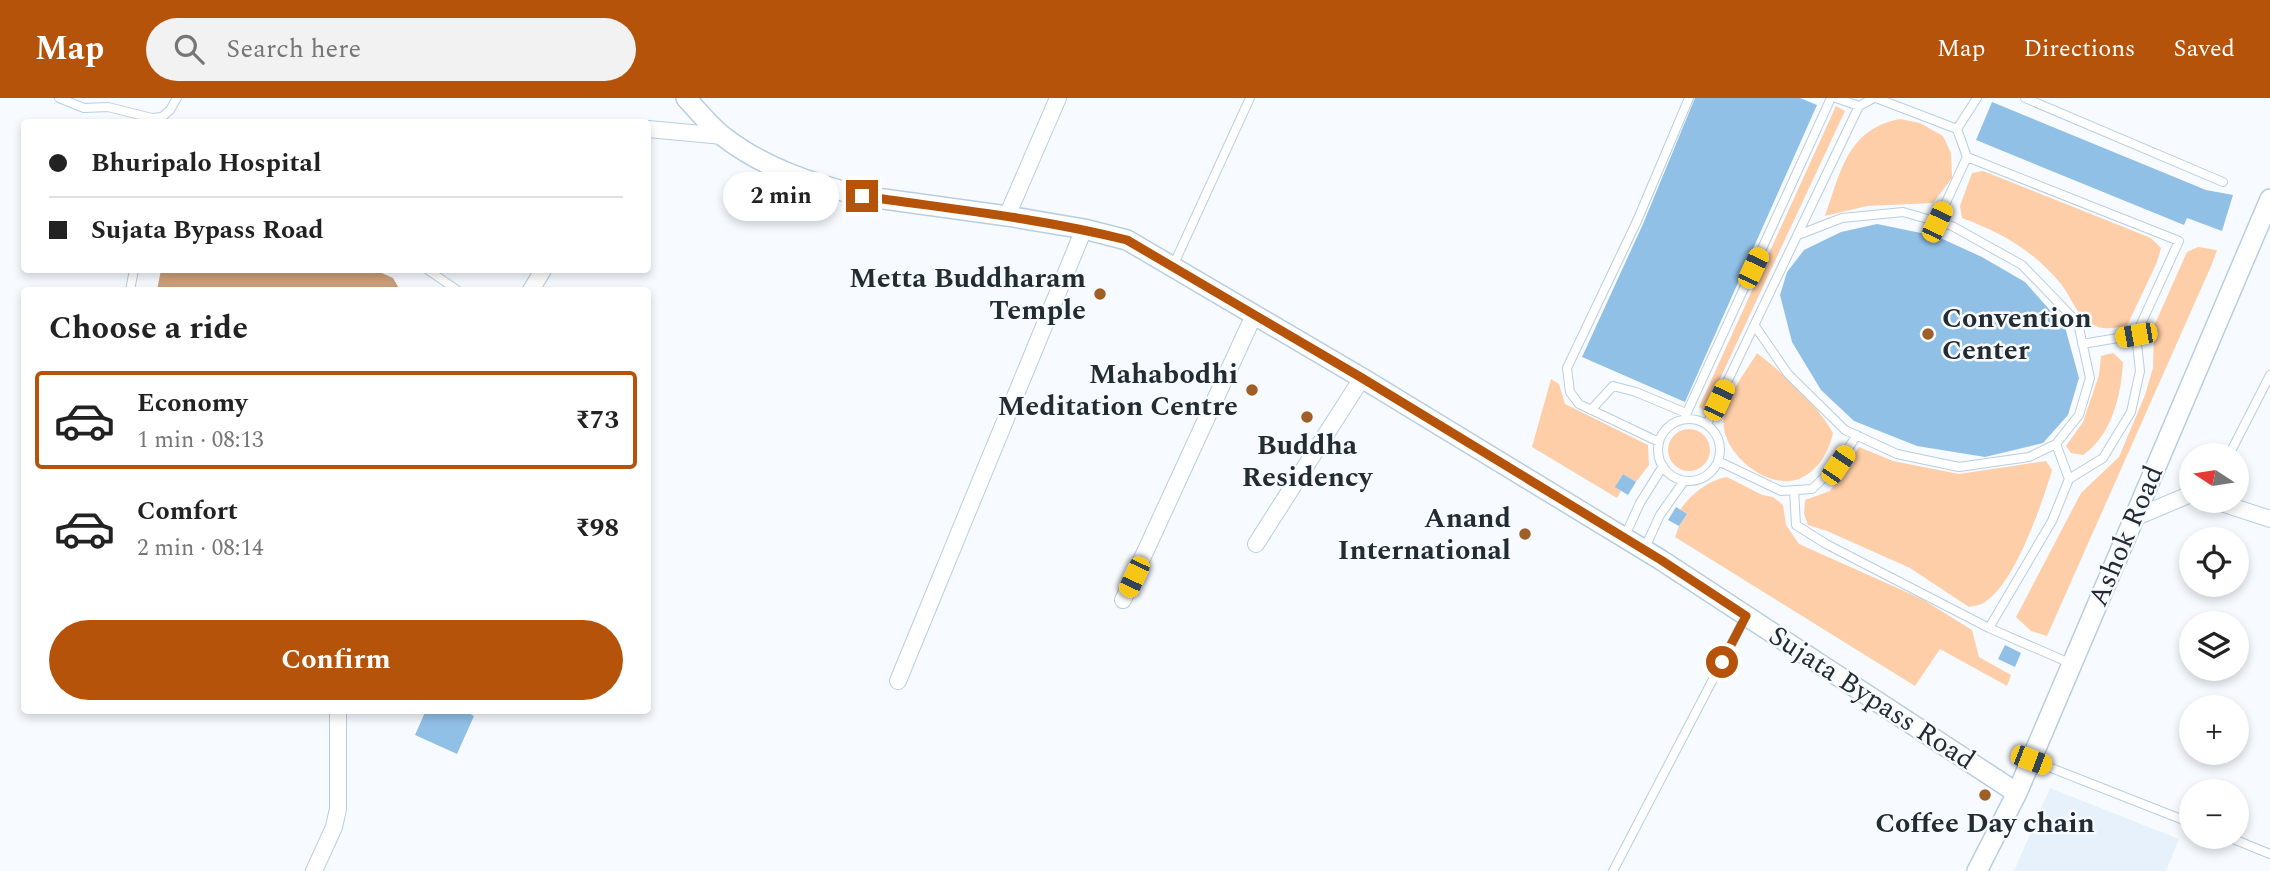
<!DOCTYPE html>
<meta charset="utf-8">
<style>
body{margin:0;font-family:Spectral,serif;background:#f2f2f2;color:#222;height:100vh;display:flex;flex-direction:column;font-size:26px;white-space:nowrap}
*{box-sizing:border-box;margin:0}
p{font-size:23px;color:#767676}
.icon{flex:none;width:38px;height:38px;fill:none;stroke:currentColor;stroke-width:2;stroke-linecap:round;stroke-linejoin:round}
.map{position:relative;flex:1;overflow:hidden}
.panel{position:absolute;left:21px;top:189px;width:630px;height:427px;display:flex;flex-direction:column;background:#fff;border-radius:7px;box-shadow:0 4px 10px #0003}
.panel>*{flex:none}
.banner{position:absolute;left:21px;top:21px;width:630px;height:154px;border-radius:7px;box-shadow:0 4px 10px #0003;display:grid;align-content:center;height:154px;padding:0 28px;background:#fff}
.needle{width:46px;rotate:282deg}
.tools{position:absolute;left:2179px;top:345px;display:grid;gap:14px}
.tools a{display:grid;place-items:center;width:70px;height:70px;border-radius:50%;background:#fff;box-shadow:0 4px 10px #0003;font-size:35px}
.end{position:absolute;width:32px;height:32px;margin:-16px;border:9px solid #b45309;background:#fff;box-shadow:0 0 0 4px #fff}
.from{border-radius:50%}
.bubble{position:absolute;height:49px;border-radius:24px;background:#fff;box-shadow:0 4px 10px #0003;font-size:23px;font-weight:700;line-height:49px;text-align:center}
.car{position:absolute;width:21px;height:42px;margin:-21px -10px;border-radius:9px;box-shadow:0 0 5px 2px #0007;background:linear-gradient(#f5c518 24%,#345 0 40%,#f5c518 0 76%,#345 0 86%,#f5c518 0)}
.banner b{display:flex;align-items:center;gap:24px;height:66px;font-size:26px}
.banner b+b{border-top:2px solid #e0e0e0}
.banner i{width:18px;height:18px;background:#222}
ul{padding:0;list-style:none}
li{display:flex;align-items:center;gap:21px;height:98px;margin:0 14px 10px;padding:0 14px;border:4px solid transparent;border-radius:7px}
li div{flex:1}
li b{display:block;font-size:26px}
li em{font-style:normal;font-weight:700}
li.current{border-color:#b45309}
li>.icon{width:63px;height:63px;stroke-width:1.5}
h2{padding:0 28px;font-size:32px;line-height:84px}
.cta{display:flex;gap:14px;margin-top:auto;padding:14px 28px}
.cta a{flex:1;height:80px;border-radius:42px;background:#b45309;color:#fff;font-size:28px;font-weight:700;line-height:80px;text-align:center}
header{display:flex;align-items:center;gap:42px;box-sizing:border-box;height:98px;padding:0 35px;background:#b45309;color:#fff}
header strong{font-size:33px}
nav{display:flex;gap:38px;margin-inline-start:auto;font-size:24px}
.search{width:490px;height:63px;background:#f2f2f2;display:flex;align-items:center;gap:18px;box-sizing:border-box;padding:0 24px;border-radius:38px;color:#767676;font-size:26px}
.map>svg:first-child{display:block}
</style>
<header>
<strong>Map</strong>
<div class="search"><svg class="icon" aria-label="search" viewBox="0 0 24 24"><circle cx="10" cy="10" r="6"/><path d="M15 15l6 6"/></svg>Search here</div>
<nav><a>Map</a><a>Directions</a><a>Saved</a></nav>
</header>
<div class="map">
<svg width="2270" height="773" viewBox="0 0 2270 773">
<rect width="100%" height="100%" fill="#f7fbff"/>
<!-- built -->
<path fill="#e6f1fb" d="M2050,690L2179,741L2166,773H2014Z"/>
<!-- green -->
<path fill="#fecea8" d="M1836,8L1845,13L1705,313L1699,309Z
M1900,21L1920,25L1943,38L1951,55L1952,80L1933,105L1867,108L1825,118C1841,74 1847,31 1900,21Z
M1983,73L2151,140L2161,150L2157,164L2127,228C2113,230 2102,233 2090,225C2077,218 2070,197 2061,186C2033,152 2002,135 1962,120L1960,108L1972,75Z
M2198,149L2217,152L2212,166L2047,538L2031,533L2016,519L2081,395L2119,359L2145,297L2153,270L2154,228L2187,154Z
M1757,255C1784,276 1817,306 1833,335C1829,354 1818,373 1799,381C1766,393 1717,352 1724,317C1729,294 1745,275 1757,255Z
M2113,255L2123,264C2121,298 2112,337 2083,357L2071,355L2066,348L2083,324L2099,277L2101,258Z
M1551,281L1559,286L1565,306L1648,347L1649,367L1636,384L1623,376L1616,389L1621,393L1617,400L1532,349Z
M1668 352a21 21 0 1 1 42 0a21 21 0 1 1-42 0Z
M1859,349L1893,363L1959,376L2046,363L2052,372C2042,406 2015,485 1985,504C1981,507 1974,508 1969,509L1910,470L1827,433L1808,427L1804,416L1805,402L1830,393Z
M1727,379L1762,397L1773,399L1783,407L1786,427L1799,446L1922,501L1972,532L1979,559L2011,577L2007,588L1940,551L1915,588L1675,439L1679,428L1687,416L1680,412C1692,395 1707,383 1727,379Z"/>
<!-- water -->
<path fill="#cd9f7a" d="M161,172H375L393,180L400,192H157Z"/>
<!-- building -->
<path fill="#91c0e7" d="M1695,0H1800L1817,7L1685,304L1582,259L1643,126Z
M1992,4L2206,92L2233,97L2222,133L2187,120L2184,127L1976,42Z
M1877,126L1936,138L1982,159L2025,184L2065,229L2079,280L2068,317L2043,345L1985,359L1917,348L1854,323L1821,292L1792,244L1780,197L1787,174L1804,152L1841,134Z
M1623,376L1636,384L1628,397L1615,389Z
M1676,409L1687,416L1679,428L1668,422Z
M2005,547L2021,555L2015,569L1998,561Z
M426,612H463L474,618L457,656L415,637Z"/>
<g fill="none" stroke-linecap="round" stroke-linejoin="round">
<defs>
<path id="service" d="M59,0L84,10L108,9L152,20L162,19L170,12L177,0
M1836,0L1859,8L1874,0
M1876,0L1957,31L1977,0
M2025,0L2223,84
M1937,124L1967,59
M1173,168L1250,0
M428,172L457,192
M130,192L134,172
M1755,228L1788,276L1845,332L1897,356L1959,369L2029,359L2056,346L2079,317L2090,280L2078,225L2022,167L1952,128L1903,114L1842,120L1798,137
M2082,246L2136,237
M1591,312L1613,288L1636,294L1686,315
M1658 352a31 31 0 1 1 62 0a31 31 0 1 1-62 0Z
M1684,321L1831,0
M1707,326L1859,8
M1659,344L1579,306L1570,294L1567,270L1637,123L1689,0
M2056,346L2069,381
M2229,357L2270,277
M1718,363L1781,393L1812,391L1837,367L1857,337
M1794,392L1796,427L1826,446L1989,530L2052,423L2069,381L2103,360L2131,314L2140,273L2136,237L2179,143L1967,59L1957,31
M1624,440L1640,405L1663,368
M1644,452L1660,417L1684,383
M1989,530L2072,566
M2031,662L2191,725
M2226,738L2270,756
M1613,773L1746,518"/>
<path id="minor" d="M648,31L723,38
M1007,118L1058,0
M531,192L543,172
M2212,402L2270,421
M2134,420L2191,396
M1256,446L1362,280
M1123,502L1254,217
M898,583L1084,131
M314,773L334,729L338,711V612"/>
<path id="tertiary" d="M686,0C698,13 710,28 724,39C764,70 813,86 862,98L1007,118L1084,131L1127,142L1362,280L1661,462L2017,695
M1977,773L2017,695L2270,101"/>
</defs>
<!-- service casing -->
<use href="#service" stroke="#b8cee0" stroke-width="10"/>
<!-- minor casing -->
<use href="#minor" stroke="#b8cee0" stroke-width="18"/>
<!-- tertiary casing -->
<use href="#tertiary" stroke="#b8cee0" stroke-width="22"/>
<!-- service -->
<use href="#service" stroke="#fff" stroke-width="8"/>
<!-- minor -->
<use href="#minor" stroke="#fff" stroke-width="16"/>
<!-- tertiary -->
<use href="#tertiary" stroke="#fff" stroke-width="19"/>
</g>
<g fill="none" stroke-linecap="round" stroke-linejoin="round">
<!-- route -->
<path stroke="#b45309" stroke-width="9" d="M862,98C951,111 1040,120 1127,142L1362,280L1661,462L1746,518L1722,564"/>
</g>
<!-- markers -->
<g fill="#9e6026" stroke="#f7fbff" stroke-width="2.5">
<circle cx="1100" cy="196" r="7"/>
<circle cx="1928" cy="236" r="7"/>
<circle cx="1252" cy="292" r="7"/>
<circle cx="1307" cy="319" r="7"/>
<circle cx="1525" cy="436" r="7"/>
<circle cx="1985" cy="697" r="7"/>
</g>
<g text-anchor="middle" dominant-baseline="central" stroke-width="5" stroke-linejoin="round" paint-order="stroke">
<!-- poi labels -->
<g font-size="28" font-weight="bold" fill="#232c33" stroke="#f7fbff" text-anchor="end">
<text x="1086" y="180">Metta Buddharam<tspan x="1086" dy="32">Temple</tspan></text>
<text x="1942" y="220" text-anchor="start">Convention<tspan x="1942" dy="32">Center</tspan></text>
<text x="1238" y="276">Mahabodhi<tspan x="1238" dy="32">Meditation Centre</tspan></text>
<text x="1307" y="347" text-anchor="middle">Buddha<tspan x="1307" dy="32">Residency</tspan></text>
<text x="1511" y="420">Anand<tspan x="1511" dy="32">International</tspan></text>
<text x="1985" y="725" text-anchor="middle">Coffee Day chain</text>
</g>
<!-- street labels -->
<g font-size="28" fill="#232c33" stroke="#f7fbff">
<text transform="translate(2126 438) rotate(-67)">Ashok Road</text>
<text transform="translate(1872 600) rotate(33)">Sujata Bypass Road</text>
</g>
</g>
</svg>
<div class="tools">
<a><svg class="needle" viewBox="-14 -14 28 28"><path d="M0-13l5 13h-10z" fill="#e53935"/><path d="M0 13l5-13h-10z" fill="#767676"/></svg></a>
<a><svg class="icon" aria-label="locate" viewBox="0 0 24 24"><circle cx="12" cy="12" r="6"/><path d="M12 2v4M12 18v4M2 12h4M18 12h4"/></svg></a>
<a><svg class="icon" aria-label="layers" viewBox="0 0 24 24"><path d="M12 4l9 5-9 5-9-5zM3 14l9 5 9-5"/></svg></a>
<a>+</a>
<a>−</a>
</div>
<i class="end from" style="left:1722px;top:564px"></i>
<i class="end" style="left:862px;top:98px"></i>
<div class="bubble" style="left:723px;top:74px;width:116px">2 min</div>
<i class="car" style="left:1937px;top:124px;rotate:25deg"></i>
<i class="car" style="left:1753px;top:170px;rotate:25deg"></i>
<i class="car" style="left:2136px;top:237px;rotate:260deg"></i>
<i class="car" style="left:1719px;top:302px;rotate:25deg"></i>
<i class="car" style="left:1838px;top:367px;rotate:34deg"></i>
<i class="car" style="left:1134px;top:479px;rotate:205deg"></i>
<i class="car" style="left:2031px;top:662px;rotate:111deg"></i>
<div class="banner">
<b><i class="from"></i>Bhuripalo Hospital</b>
<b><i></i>Sujata Bypass Road</b>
</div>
<section class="panel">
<h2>Choose a ride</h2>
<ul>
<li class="current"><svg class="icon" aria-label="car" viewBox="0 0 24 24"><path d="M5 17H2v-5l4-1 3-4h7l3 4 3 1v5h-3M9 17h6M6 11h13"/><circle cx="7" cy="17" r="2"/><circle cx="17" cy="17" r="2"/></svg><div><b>Economy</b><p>1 min · 08:13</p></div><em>₹73</em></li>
<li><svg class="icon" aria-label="car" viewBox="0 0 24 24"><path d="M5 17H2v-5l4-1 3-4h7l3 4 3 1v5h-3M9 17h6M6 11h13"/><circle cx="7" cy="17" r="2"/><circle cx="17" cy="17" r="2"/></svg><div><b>Comfort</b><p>2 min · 08:14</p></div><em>₹98</em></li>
</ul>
<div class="cta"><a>Confirm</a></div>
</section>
</div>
